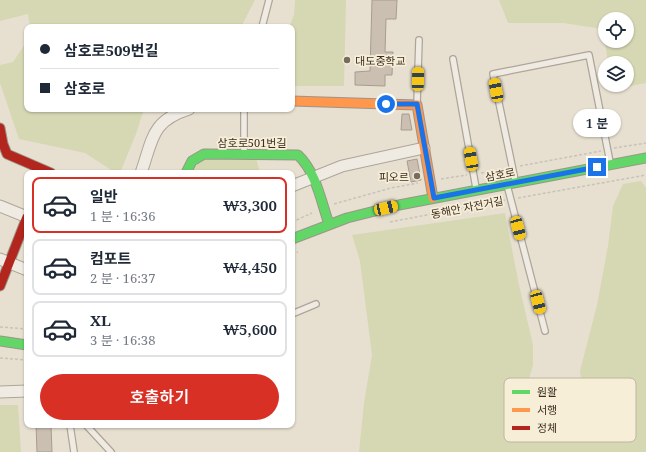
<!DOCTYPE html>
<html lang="ko">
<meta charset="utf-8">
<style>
body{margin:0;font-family:"Noto Serif","Noto Sans KR",serif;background:#f2f2f3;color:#1f2937;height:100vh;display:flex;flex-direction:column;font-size:15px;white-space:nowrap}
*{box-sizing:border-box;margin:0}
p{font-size:13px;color:#747a83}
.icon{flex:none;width:22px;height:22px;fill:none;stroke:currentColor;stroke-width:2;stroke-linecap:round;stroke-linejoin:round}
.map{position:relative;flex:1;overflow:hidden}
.panel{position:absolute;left:24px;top:170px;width:271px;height:258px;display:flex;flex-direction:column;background:#fff;border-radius:8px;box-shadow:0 1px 3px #0004}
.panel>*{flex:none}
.top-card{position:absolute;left:24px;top:24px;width:271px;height:88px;border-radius:8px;box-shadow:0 1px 3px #0004;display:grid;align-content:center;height:88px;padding:0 16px;background:#fff}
.controls{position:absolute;left:598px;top:12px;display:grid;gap:8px}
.controls a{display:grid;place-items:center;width:36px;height:36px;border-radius:50%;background:#fff;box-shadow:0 1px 3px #0004;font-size:20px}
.end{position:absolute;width:18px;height:18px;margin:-9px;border:5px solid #1a73e8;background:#fff;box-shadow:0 0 0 2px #fff}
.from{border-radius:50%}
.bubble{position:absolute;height:28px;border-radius:14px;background:#fff;box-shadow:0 1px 3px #0004;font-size:13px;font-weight:600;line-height:28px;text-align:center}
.car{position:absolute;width:12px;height:24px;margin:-12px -6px;border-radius:5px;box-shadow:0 0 3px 1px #0007;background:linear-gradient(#f5c518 24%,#345 0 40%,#f5c518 0 76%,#345 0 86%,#f5c518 0)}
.top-card b{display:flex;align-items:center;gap:14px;height:38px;font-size:15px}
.top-card b+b{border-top:1px solid #e0e1e3}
.top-card i{width:10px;height:10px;background:#1f2937}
ul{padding:7px 0 0;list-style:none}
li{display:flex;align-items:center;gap:12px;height:56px;margin:0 8px 6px;padding:0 8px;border:2px solid #e0e1e3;border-radius:8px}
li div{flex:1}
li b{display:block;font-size:15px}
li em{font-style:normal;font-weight:600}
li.selected{border-color:#d93025}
li>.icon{width:36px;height:36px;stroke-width:1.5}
.primary-button{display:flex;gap:8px;margin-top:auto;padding:8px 16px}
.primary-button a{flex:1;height:46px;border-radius:24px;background:#d93025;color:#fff;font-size:16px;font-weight:600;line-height:46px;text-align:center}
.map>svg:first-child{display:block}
</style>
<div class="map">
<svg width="646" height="452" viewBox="0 0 646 452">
<rect width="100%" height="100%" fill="#e7e0d1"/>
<!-- green -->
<path fill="#d6d7b3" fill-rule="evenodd" d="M0,0H255L241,27H30L28,14L0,21Z
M295,0H346L344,86H292V27H289L294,15Z
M499,0H646V83L611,90V85H627V63H608L603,29L563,23H508ZM605,19H627V41H605Z
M27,41V109H144L136,134L120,173H116L85,153L19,139L0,83V65L13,62Z
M256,158L260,173H192L200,160Z
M641,181L646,188V452H359L364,403L372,355L360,261L352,235L505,213L519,285L533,345V365L528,382L538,403L563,413L586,415L580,371L597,305L608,246L613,206L623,184Z
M0,405H18L21,452H0Z"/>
<!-- building -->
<path fill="#cbbfb2" stroke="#a89c90" d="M372,0H397L396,19H386L385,52H393L392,75H385V86L355,85V72L370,71Z
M402,114H409L412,130H401Z
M417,159L421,180L411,182L407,161Z
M36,425H51L52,452H37Z"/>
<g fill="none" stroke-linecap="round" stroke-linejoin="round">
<defs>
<path id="lane" d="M262,27L269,0
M453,59L476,188
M417,104L419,40
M244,153V109
M515,180L493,74L589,55L610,162
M507,185L545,331
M292,314L316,304
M70,425L74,452
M86,425L111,452"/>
<path id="street" d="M141,173C153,139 151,121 189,109
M292,186L342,166L424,148
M0,206L27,217
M0,259L27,270
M0,392L27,391"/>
<path id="fast" d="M186,173L192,161L204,154L298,155C316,172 321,201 329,224
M292,239L347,218L399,205L646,158
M0,341L27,345"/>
<path id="slow" d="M292,101L417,105L433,198"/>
<path id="jam" d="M0,128L3,144L7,154L51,173
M0,286L27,217"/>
</defs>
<!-- lane casing -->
<use href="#lane" stroke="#ada599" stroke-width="8"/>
<!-- street casing -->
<use href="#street" stroke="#ada599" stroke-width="13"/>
<!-- fast casing -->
<use href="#fast" stroke="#9c958a" stroke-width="11"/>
<!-- slow casing -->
<use href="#slow" stroke="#9c958a" stroke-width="11"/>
<!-- jam casing -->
<use href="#jam" stroke="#9c958a" stroke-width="11"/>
<!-- path -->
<path stroke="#c8c2b9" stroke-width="1.5" stroke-dasharray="3 2" stroke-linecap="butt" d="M614,148L646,143
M520,166L601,151
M481,173L504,169
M441,179L467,175
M518,198L646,175
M334,204L391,188L418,183
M292,222L312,213
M390,222L505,200
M292,254L298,252
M0,327L27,329
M0,358L27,360"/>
<!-- lane -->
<use href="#lane" stroke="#efebe3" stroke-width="5.5"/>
<!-- street -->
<use href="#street" stroke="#efebe3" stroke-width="11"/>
<!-- fast -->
<use href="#fast" stroke="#63d668" stroke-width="9"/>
<!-- slow -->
<use href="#slow" stroke="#ff974d" stroke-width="9"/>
<!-- jam -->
<use href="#jam" stroke="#b3261e" stroke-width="9"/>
</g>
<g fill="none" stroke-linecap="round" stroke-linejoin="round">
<!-- route -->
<path stroke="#1a73e8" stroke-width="5" d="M386,104H417L434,198L597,167"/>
</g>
<!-- markers -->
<g fill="#786c5e" stroke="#f7eed8" stroke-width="1.5">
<circle cx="347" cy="60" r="4"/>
<circle cx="417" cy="176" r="4"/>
</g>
<g text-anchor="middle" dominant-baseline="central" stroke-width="3.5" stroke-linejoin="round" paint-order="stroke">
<!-- poi labels -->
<g font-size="11" fill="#3d2e20" stroke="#f7eed8" text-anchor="start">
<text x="355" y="60">대도중학교</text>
<text x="409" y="176" text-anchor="end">피오르</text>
</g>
<!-- street labels -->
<g font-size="11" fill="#3d2e20" stroke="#f7eed8">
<text x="252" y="142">삼호로501번길</text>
<text transform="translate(500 174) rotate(-11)">삼호로</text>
<text transform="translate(467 207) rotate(-11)">동해안 자전거길</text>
</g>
</g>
<!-- legend -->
<rect x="504" y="378" width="132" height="64" rx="6" fill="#f7eed8" stroke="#bfb4a1" stroke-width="1"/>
<rect x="512" y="390" width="18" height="4" fill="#63d668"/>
<rect x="512" y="408" width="18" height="4" fill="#ff974d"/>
<rect x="512" y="426" width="18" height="4" fill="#b3261e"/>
<g font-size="11" fill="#3d2e20">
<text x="537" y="396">원활</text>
<text x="537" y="414">서행</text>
<text x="537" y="432">정체</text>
</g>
</svg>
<div class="controls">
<a><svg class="icon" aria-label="locate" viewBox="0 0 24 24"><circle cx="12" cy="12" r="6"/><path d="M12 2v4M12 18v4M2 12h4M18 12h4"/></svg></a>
<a><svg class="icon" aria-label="layers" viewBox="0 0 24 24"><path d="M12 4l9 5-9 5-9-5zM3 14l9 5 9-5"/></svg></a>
</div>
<i class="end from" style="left:386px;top:104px"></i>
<i class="end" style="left:597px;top:167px"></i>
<div class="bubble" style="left:573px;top:109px;width:48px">1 분</div>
<i class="car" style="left:418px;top:79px;rotate:1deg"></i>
<i class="car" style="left:496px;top:90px;rotate:349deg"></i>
<i class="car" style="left:471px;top:159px;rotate:350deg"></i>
<i class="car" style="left:386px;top:208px;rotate:77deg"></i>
<i class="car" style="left:518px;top:228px;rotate:165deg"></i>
<i class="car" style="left:538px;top:302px;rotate:165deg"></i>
<div class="top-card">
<b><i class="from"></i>삼호로509번길</b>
<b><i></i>삼호로</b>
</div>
<section class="panel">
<ul>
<li class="selected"><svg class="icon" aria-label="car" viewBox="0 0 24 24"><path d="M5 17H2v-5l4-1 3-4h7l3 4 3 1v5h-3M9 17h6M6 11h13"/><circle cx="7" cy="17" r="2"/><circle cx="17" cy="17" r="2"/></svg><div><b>일반</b><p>1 분 · 16:36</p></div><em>₩3,300</em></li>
<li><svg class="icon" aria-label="car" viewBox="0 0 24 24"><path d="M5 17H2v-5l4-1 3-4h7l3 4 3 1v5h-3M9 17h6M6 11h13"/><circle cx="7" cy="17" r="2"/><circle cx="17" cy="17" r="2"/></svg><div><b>컴포트</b><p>2 분 · 16:37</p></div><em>₩4,450</em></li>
<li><svg class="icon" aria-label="car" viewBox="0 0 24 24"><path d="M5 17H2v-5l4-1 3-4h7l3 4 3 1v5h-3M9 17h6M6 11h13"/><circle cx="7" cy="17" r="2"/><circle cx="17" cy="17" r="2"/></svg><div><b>XL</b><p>3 분 · 16:38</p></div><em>₩5,600</em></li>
</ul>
<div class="primary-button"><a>호출하기</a></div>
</section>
</div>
